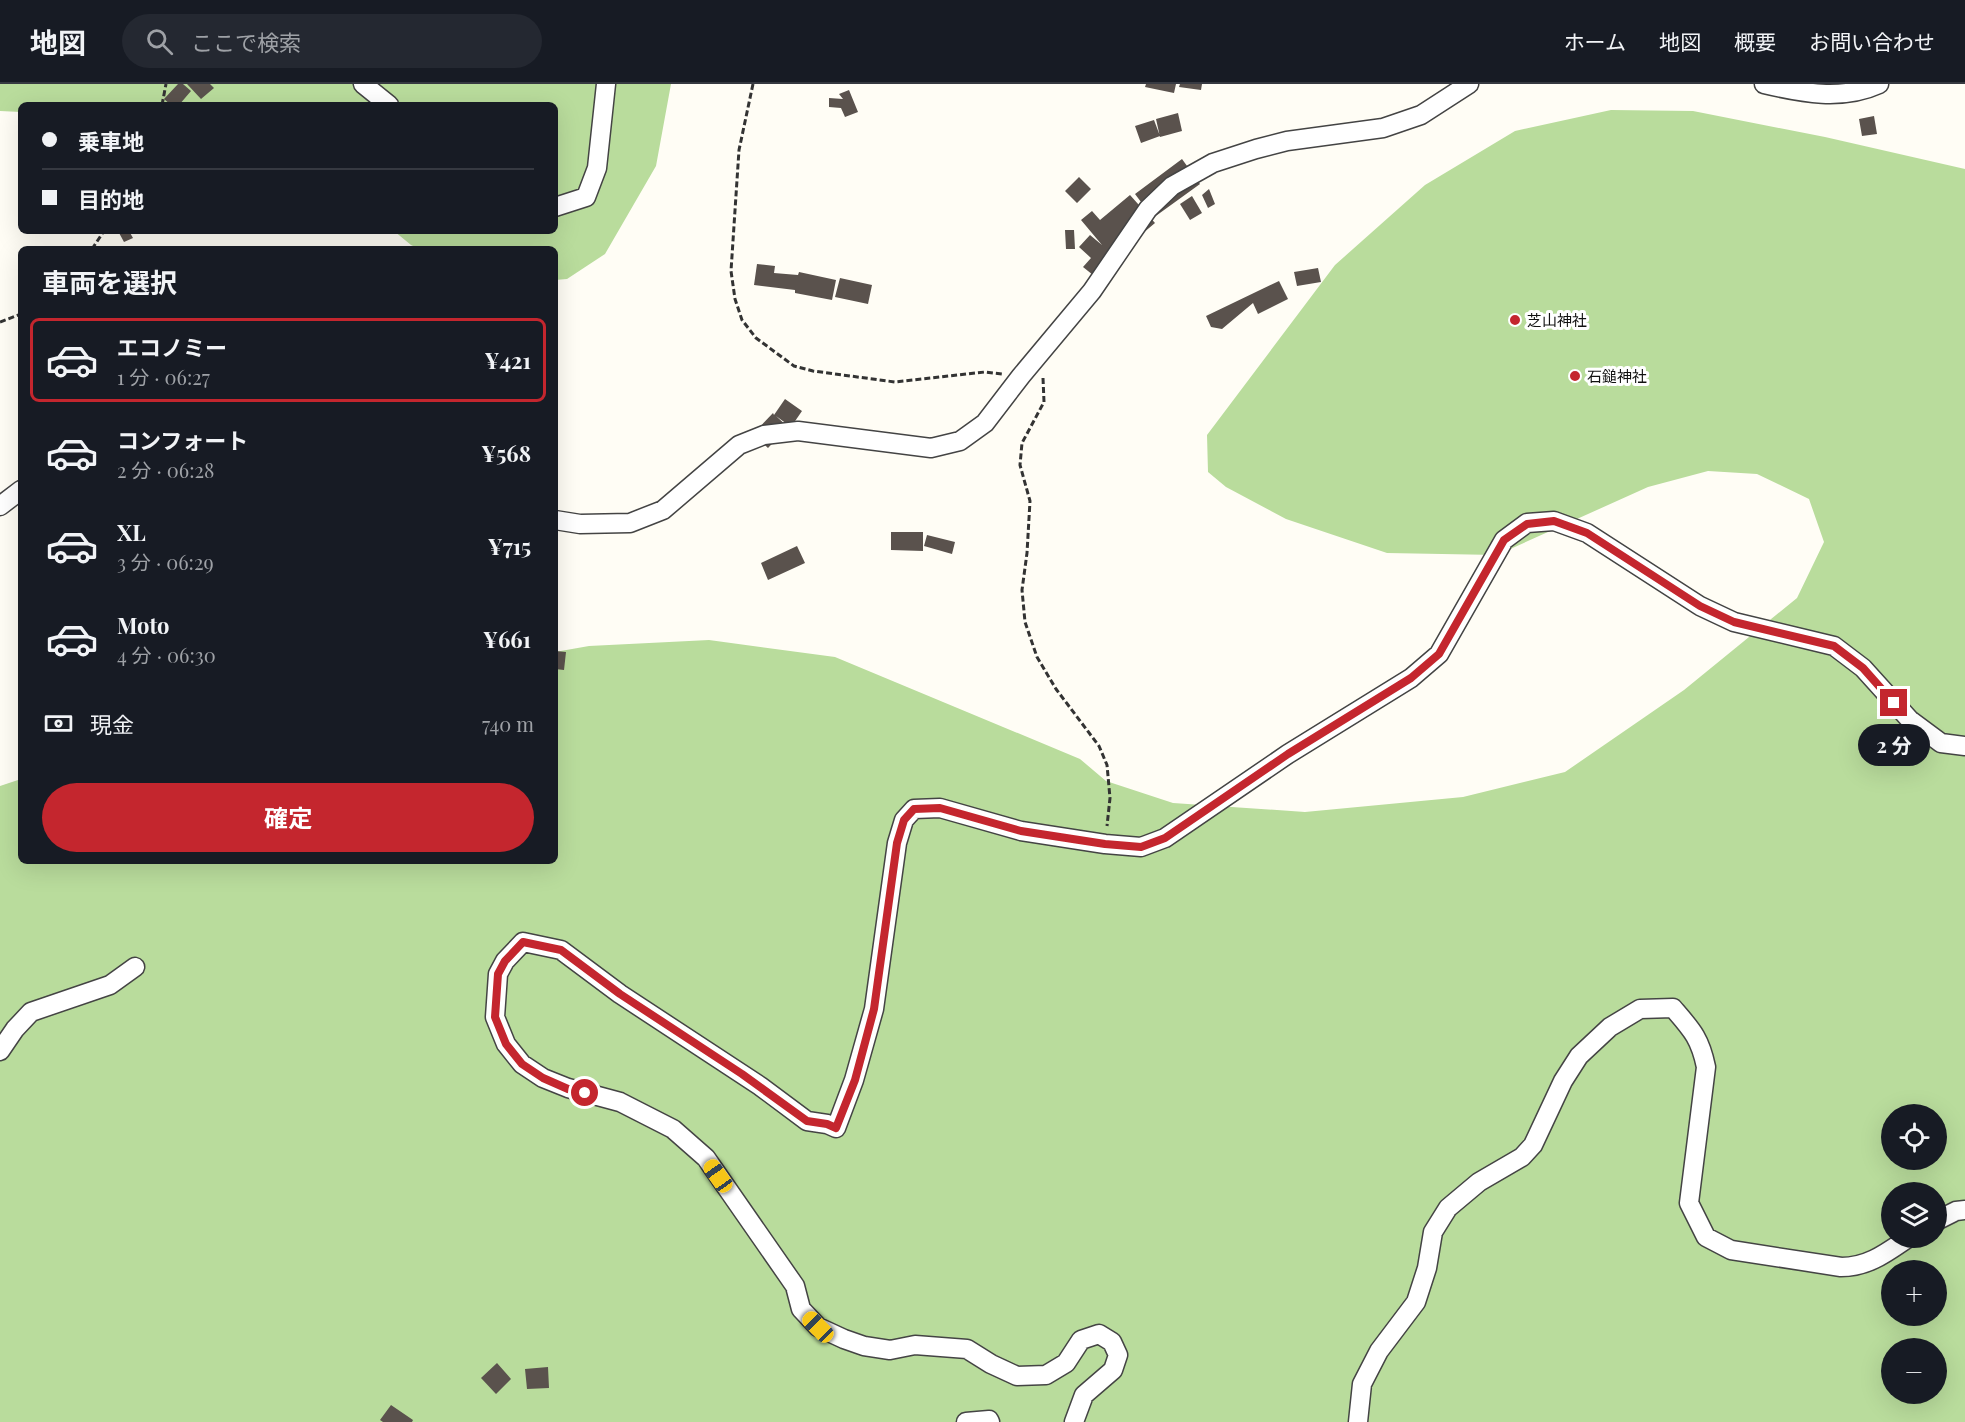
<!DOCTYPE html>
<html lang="ja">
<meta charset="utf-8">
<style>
body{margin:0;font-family:"Playfair Display","Noto Sans JP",serif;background:#242831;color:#f1f3f6;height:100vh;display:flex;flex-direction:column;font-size:22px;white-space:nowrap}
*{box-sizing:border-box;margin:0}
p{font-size:20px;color:#9ea1a6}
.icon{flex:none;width:33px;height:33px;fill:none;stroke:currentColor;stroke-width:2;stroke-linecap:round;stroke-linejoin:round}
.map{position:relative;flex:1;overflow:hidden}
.drawer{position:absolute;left:18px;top:162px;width:540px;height:618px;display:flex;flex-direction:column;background:#171b24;border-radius:9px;box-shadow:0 6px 24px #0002}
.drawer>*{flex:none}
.guide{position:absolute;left:18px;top:18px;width:540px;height:132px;border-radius:9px;box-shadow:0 6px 24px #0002;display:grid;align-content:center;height:132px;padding:0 24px;background:#171b24}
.fabs{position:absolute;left:1881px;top:1020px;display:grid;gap:12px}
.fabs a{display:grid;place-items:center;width:66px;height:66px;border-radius:50%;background:#171b24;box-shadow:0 6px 24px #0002;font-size:30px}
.end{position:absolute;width:27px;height:27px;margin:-14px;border:8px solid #c4262e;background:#fff;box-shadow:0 0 0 3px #fff}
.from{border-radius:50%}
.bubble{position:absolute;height:42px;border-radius:21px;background:#171b24;box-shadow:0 6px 24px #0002;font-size:20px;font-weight:700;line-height:42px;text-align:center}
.car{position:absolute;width:18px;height:36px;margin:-18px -9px;border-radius:8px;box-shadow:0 0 4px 2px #0007;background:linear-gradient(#f5c518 24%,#345 0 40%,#f5c518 0 76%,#345 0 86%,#f5c518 0)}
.guide b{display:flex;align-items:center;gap:21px;height:57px;font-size:22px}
.guide b+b{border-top:2px solid #363941}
.guide i{width:15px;height:15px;background:#f1f3f6}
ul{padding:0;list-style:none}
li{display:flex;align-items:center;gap:18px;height:84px;margin:0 12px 9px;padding:0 12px;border:3px solid transparent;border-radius:9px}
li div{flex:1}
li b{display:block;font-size:22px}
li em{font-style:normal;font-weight:700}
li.selected{border-color:#c4262e}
li>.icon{width:54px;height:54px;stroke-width:1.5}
h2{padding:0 24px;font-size:27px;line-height:72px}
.pay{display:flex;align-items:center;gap:15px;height:66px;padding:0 24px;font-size:22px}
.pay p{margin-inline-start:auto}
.action{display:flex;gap:12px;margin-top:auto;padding:12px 24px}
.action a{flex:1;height:69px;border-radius:36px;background:#c4262e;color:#fff;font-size:24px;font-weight:700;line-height:69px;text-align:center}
header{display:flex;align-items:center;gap:36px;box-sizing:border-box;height:84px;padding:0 30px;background:#171b24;border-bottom:2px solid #363941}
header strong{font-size:28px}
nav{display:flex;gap:33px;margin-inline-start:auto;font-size:21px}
.search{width:420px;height:54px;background:#242831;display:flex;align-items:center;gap:15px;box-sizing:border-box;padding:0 21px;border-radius:33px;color:#9ea1a6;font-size:22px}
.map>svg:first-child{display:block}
</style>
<header>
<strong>地図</strong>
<div class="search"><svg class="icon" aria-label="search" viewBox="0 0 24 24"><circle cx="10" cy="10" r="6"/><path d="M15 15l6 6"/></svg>ここで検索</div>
<nav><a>ホーム</a><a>地図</a><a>概要</a><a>お問い合わせ</a></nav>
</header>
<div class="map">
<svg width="1965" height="1338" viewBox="0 0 1965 1338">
<rect width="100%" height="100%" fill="#fffdf5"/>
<!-- forest -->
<path fill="#b9dc9c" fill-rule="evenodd" d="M0,0H671L656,82L605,170L567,195L555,196V165H419L411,161L394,147H555V21H21V28L0,27Z
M1611,26L1693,27L1825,53L1965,85V1338H0V702L21,695V777H555V568L589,562L709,556L835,573L1080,675L1106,697L1173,719L1305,728L1463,713L1565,688L1684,606L1797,514L1824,458L1809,415L1757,390L1708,387L1648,403L1497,471L1387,469L1286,435L1226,403L1208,388L1207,351L1335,181L1425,101L1515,47ZM1892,1030H1936V1076H1892ZM1892,1108H1936V1154H1892ZM1892,1186H1936V1232H1892ZM1892,1264H1936V1310H1892Z"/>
<!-- building -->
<path fill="#5a524d" d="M178,0H183L191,7L179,21H171L164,15Z
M187,0H210L214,4L201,15Z
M1146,0H1176L1174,9L1145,3Z
M1180,0H1202L1201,6L1179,3Z
M849,6L858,28L845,33L841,24L829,23V14L843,15L839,10Z
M1178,29L1182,47L1160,53L1156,35Z
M1874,32L1877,50L1862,52L1859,35Z
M1154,36L1160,52L1141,59L1135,42Z
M1182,75L1200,100L1153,134L1135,110Z
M1079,93L1091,105L1077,119L1065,107Z
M1209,105L1215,120L1208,124L1202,111Z
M1130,111L1155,139L1093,191L1083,183L1091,174L1079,163L1090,151L1102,161L1081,136L1092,127L1100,136Z
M1192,112L1202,129L1190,136L1180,120Z
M1065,146H1074L1075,165H1066Z
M118,147H129L133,154L124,158Z
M757,180L775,182L774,189L798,191L799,188L836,196L832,216L795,209V206L754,201Z
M1318,184L1321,198L1297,202L1294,188Z
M840,194L872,201L868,220L835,213Z
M1279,197L1288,215L1258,230L1253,219L1222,245L1211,243L1206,232Z
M785,315L802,327L791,343L776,332L788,343L768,364L753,350L773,329L774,331Z
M891,448H923V467L891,466Z
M927,451L955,458L952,470L924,462Z
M797,462L805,479L768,496L761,479Z
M555,567L566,568L564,586L555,585Z
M497,1279L511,1295L496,1310L481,1294Z
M548,1283L549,1304L527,1305L525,1285Z
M391,1321L413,1336L412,1338H383L380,1336Z"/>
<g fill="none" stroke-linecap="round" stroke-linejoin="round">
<defs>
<path id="street" d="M363,0L389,21
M1764,0C1802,9 1842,17 1879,0
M555,123L586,113L597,84L606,0
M0,422L21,406
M555,436L580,440L630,439L663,426L739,361L764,351L798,347L931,364L960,357L985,339L1021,292L1092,207L1148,125L1172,102L1213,79L1256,65L1287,57L1383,44L1421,31L1469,0
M0,967L15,945L31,928L110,901L135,883
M1936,1137L1956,1127L1965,1126
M966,1338L989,1336L990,1338
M1074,1338L1084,1311L1113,1286L1118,1271L1112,1258L1099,1250L1081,1256L1066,1279L1046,1291L1017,1292L991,1280L967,1265L915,1261L890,1266L864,1262L844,1255L818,1243L801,1225L795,1202L706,1074L673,1045L620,1018L568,1004L543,994L522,980L506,960L495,933L498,890L505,877L523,858L561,866L620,910L760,1002L807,1037L827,1040L836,1044L854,996L874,925L897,759L904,736L914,725L940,724L1021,747L1105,760L1141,763L1165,754L1288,670L1411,594L1439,570L1504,456L1527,439L1554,437L1587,449L1700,522L1734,538L1834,562L1863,584L1910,636L1941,659L1965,662
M1358,1338L1362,1300L1379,1267L1416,1218L1427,1184L1433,1148L1448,1124L1479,1098L1522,1073L1533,1061L1563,997L1579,972L1610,943L1640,925L1673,924C1692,946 1700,954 1706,983L1689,1119L1706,1153L1731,1166L1841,1183C1868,1183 1886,1169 1908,1154"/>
</defs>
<!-- street casing -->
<use href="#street" stroke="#444" stroke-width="21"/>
<!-- path -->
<path stroke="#333" stroke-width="3" stroke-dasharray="6 3" stroke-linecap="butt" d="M753,0L739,66L731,187L735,215L742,236L756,254L794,282L813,287L895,298L985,288L1002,290
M162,21L166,0
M92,165L104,147
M0,238L21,230
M1043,294L1044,318L1022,359L1020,381L1030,417L1027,469L1022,506L1025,538L1037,573L1056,605L1099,662L1107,681L1110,714L1107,742"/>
<!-- street -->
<use href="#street" stroke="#fff" stroke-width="18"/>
</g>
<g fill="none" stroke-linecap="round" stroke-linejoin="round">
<!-- route -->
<path stroke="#c4262e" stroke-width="8" d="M585,1009L568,1005L543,994L522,980L506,960L495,933L498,890L505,877L523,858L561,866L620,910L742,990L807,1037L827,1040L836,1044L855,996L874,925L897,759L904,736L914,725L940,724L1021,747L1105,760L1141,763L1165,754L1288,670L1411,594L1439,570L1504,456L1527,440L1554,437L1587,449L1700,522L1734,538L1834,562L1863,584L1894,619"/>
</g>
<!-- markers -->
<g fill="#c4262e" stroke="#fff" stroke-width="2">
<circle cx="1515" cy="236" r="6"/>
<circle cx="1575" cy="292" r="6"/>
</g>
<g text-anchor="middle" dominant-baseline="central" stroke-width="6" stroke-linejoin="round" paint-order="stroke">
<!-- poi labels -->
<g font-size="15" fill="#111" stroke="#fff" text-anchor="start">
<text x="1527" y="236">芝山神社</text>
<text x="1587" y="292">石鎚神社</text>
</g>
</g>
</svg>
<div class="fabs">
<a><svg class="icon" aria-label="locate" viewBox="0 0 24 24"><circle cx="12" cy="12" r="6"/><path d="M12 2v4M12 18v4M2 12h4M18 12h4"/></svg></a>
<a><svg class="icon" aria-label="layers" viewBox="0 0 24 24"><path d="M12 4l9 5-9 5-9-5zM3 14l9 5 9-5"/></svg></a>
<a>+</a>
<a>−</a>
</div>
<i class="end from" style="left:585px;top:1009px"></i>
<i class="end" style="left:1894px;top:619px"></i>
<div class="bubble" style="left:1858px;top:640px;width:72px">2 分</div>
<i class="car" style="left:718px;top:1092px;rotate:325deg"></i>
<i class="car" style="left:818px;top:1243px;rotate:315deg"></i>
<div class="guide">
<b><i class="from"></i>乗車地</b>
<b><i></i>目的地</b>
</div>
<section class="drawer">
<h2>車両を選択</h2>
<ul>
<li class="selected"><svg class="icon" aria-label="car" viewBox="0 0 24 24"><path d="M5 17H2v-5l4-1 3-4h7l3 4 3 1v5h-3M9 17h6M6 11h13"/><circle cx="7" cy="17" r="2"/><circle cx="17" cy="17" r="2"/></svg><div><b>エコノミー</b><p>1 分 · 06:27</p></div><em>¥421</em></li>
<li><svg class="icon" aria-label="car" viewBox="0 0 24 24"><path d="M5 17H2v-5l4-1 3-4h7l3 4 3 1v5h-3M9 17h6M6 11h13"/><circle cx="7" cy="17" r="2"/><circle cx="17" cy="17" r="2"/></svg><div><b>コンフォート</b><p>2 分 · 06:28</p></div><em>¥568</em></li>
<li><svg class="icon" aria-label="car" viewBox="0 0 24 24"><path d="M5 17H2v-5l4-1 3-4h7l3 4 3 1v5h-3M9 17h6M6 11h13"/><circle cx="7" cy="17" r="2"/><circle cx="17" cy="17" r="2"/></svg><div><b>XL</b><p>3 分 · 06:29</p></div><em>¥715</em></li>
<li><svg class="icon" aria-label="car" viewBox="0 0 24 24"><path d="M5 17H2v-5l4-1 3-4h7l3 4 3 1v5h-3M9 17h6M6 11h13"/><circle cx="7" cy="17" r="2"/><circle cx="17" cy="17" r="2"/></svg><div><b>Moto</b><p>4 分 · 06:30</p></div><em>¥661</em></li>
</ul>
<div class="pay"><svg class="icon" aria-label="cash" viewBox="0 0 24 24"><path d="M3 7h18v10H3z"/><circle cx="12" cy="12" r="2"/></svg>現金<p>740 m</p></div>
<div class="action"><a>確定</a></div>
</section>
</div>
